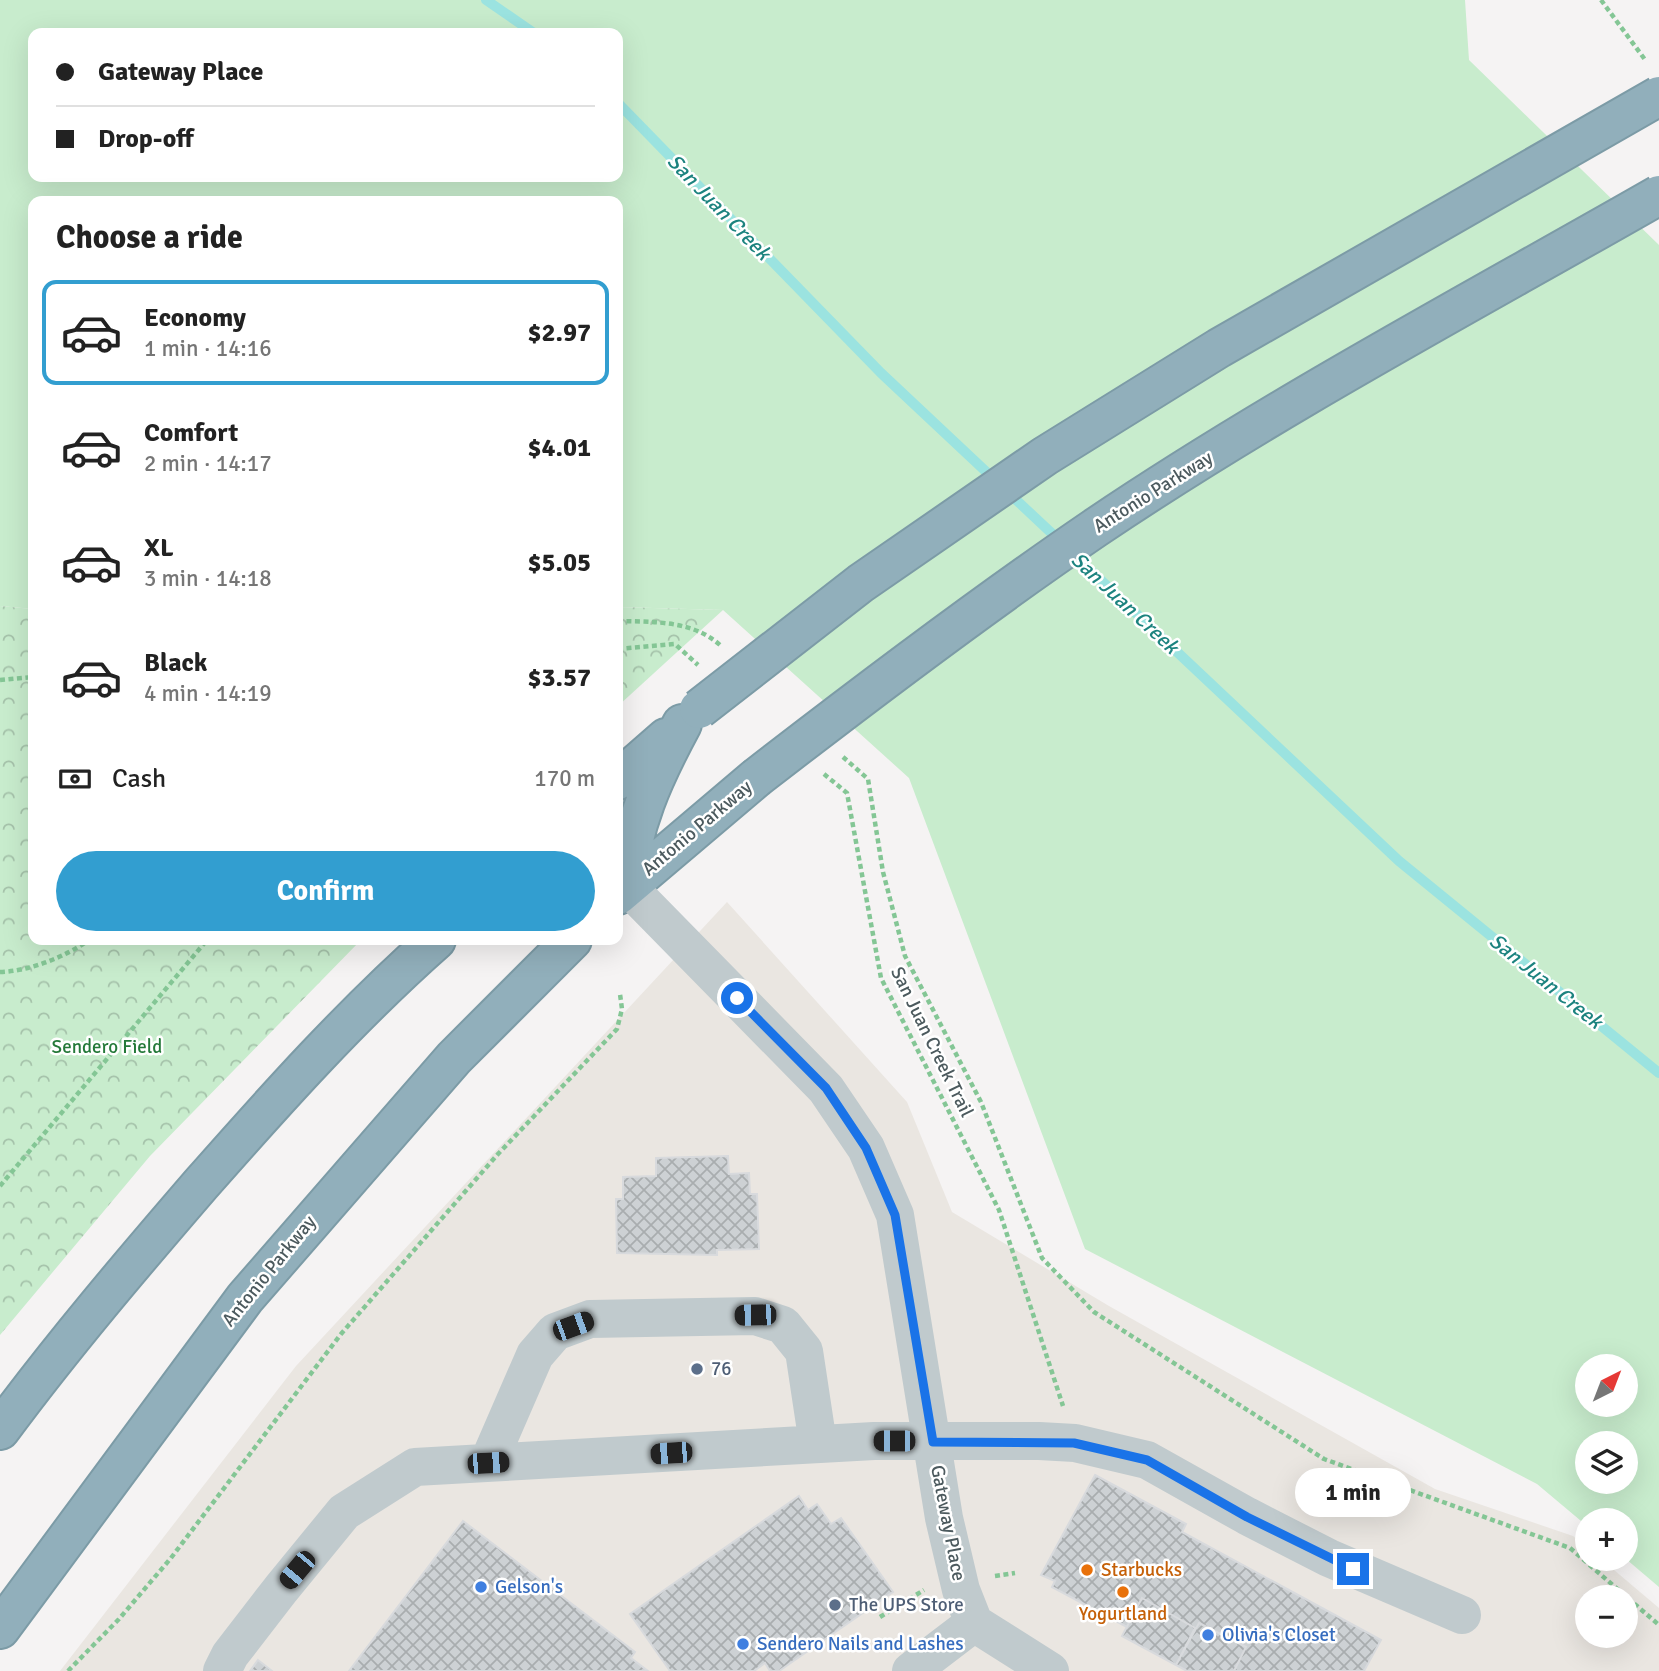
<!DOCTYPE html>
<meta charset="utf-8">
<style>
body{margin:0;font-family:Signika,sans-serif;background:#f2f2f2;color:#222;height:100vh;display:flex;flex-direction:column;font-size:26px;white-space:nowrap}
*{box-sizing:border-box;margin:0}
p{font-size:23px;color:#767676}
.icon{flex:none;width:38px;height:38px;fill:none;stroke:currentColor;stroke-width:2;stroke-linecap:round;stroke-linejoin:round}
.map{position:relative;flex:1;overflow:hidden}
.side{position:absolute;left:28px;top:196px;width:595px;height:749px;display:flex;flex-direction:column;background:#fff;border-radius:14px;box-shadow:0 7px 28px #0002}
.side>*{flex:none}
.banner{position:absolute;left:28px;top:28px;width:595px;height:154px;border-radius:14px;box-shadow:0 7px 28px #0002;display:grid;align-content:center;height:154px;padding:0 28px;background:#fff}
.needle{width:46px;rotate:42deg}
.tools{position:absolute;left:1575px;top:1354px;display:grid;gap:14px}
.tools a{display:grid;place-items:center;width:63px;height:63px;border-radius:50%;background:#fff;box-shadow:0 7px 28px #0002;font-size:35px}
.end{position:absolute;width:32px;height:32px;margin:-16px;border:9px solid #1a73e8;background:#fff;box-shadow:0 0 0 4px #fff}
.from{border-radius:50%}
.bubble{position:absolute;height:49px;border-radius:24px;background:#fff;box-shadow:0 7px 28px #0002;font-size:23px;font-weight:700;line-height:49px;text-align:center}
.car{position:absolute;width:21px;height:42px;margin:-21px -10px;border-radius:9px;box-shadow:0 0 5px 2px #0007;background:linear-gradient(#222 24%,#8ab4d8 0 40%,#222 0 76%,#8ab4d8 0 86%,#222 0)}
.banner b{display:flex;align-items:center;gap:24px;height:66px;font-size:26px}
.banner b+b{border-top:2px solid #e0e0e0}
.banner i{width:18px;height:18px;background:#222}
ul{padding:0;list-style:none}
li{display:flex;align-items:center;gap:21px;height:105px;margin:0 14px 10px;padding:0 14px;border:4px solid transparent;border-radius:14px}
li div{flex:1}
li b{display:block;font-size:26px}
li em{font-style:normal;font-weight:700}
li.current{border-color:#329ed0}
li>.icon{width:63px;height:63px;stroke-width:1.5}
h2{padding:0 28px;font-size:32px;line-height:84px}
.pay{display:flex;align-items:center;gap:18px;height:77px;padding:0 28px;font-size:26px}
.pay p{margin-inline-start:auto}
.action{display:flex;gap:14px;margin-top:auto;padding:14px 28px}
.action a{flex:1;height:80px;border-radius:42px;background:#329ed0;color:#fff;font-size:28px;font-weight:700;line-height:80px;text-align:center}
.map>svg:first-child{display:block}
</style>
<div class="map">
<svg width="1659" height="1671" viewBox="0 0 1659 1671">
<defs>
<pattern id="forest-crowns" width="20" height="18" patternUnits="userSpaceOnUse" patternTransform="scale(1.75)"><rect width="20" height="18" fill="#c8eccd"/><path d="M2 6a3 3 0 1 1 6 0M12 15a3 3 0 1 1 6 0" fill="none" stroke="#a5c2aa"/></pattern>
<pattern id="building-cross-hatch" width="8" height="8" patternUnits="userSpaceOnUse" patternTransform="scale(1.75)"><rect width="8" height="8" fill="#cdd1d4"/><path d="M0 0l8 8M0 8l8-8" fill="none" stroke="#a9adaf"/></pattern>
</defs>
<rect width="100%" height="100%" fill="#f5f3f3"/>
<!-- commercial -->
<path fill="#eae6e1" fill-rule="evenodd" d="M727,902L907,1102L952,1212L1109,1306L1435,1489L1573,1536L1587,1548V1559H1601L1659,1608V1671H60L296,1366ZM1587,1598H1626V1636H1587Z"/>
<!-- grass -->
<path fill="#c8eccd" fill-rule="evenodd" d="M0,0H1465L1469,60L1659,245V1587L1626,1559V1521H1587V1526L1537,1484L1085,1249L909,778L723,610L618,607V201H33V609L0,606ZM33,33H618V177H33ZM1587,1367H1626V1405H1587ZM1587,1444H1626V1482H1587Z"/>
<!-- forest -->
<path fill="url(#forest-crowns)" d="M0,606L33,609V940H361L150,1156L0,1335Z
M618,607L723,610L618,706Z"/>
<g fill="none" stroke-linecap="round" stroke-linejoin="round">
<!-- stream -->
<path stroke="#9be3e0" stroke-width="10" d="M486,0L534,33
M618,103L881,373L1061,542
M1072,553L1399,861L1659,1073"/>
</g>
<!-- building -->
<path fill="url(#building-cross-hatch)" stroke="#d8dadd" stroke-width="2" d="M728,1156L729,1174L749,1173L750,1194H757L759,1249L717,1250V1255L617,1253L616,1199H623V1177L656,1176V1158Z
M1095,1475L1186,1524L1182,1532L1381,1640L1364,1671H1187L1122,1636L1127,1627L1052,1587L1055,1581L1041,1575Z
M799,1496L808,1510L817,1504L831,1524L841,1518L893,1592L779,1671H770L765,1663L754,1671H670L630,1614Z
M463,1521L635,1652L631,1658L648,1671H349Z
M1142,1598L1195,1628L1176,1665L1122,1636Z
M1199,1623L1246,1647L1234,1671H1187L1176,1665Z
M258,1660L272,1671H250Z"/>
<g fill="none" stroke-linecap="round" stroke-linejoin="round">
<defs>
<path id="highway" d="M618,780L666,738
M627,886C630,827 654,776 682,724
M618,895L756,778
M0,1430C63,1345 132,1264 201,1184C276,1099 351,1015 436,940
M0,1629L245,1298L454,1058L572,940"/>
</defs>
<!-- highway casing -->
<use href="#highway" stroke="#7c9ba6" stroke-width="42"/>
<!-- path -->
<path stroke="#84c695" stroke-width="4.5" stroke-dasharray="5 3.5" stroke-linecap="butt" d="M1601,0L1646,61
M618,621C653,622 692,620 720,645
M618,649L675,644L698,665
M0,680L33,677
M843,757L868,779L883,872L905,956L981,1102L1042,1258L1094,1312L1324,1459L1570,1548L1659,1625
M824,774L847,793L881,978L999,1210L1063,1406
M0,972C30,971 65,957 89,940
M0,1186L207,940
M995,1576L1015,1573
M880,1617L924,1590
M68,1671L119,1619L171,1558L341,1334L498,1154L617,1029L622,1009L620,994"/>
<!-- minor -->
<path stroke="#c0cacd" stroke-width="38" d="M627,886L826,1089L866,1148L895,1215L944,1518L961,1590L974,1623L1050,1671
M488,1463L535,1355L555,1332L590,1319L755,1316L783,1325L804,1351L818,1444
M222,1671L230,1655L281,1589L344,1512L415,1467L874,1441H1039L1075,1443L1147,1460L1247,1516L1329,1558L1462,1615
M911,1671L974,1623"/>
<!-- highway -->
<use href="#highway" stroke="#91afbb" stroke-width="38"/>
<defs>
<path id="highway-bridge" d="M699,709L861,583L1045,456L1219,348L1659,96
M756,778C867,692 979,607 1095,528C1274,407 1472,302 1659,195"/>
</defs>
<!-- highway-bridge casing -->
<use href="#highway-bridge" stroke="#7c9ba6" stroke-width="42" stroke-linecap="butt"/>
<!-- highway-bridge -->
<use href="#highway-bridge" stroke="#91afbb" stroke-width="38"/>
</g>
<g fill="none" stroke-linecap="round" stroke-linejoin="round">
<!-- route -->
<path stroke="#1a73e8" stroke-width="9" d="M737,998L826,1088L866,1148L895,1215L933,1442L1074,1443L1147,1460L1247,1517L1353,1569"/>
</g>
<!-- markers -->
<g fill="#5c6f8a" stroke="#fff" stroke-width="2.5">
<circle cx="697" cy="1369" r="7"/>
<circle cx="835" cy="1605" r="7"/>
</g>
<g fill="#e8710a" stroke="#fff" stroke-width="2.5">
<circle cx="1087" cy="1570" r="7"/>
<circle cx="1123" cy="1592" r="7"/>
</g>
<g fill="#3f7fe0" stroke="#fff" stroke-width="2.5">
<circle cx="481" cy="1587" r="7"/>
<circle cx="1208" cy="1635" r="7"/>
<circle cx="743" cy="1644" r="7"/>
</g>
<g text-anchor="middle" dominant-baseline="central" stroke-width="5" stroke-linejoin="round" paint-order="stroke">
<!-- street labels -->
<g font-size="19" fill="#4c5a5e" stroke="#fff">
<text transform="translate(1153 492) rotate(-32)">Antonio Parkway</text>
<text transform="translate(697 828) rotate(-40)">Antonio Parkway</text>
<text transform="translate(932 1042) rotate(64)">San Juan Creek Trail</text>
<text transform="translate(269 1271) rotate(-51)">Antonio Parkway</text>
<text transform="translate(948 1523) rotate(79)">Gateway Place</text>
</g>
<!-- park labels -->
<g font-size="19" fill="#247939" stroke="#fff">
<text x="107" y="1047">Sendero Field</text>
</g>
<!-- service labels -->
<g font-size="19" fill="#4e5e75" stroke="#fff" text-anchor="start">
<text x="711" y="1369">76</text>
<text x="849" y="1605">The UPS Store</text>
</g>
<!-- food labels -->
<g font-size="19" fill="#c56008" stroke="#fff" text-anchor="start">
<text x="1101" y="1570">Starbucks</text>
<text x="1123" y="1614" text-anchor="middle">Yogurtland</text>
</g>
<!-- shop labels -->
<g font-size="19" fill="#366cbe" stroke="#fff" text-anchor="start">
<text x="495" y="1587">Gelson's</text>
<text x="1222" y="1635">Olivia's Closet</text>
<text x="757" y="1644">Sendero Nails and Lashes</text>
</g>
<!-- water labels -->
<g font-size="21" font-style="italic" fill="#1c837f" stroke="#fff">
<text transform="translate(719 207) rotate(46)">San Juan Creek</text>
<text transform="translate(1125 603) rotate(43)">San Juan Creek</text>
<text transform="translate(1546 981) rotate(39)">San Juan Creek</text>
</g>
</g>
</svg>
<div class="tools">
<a><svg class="needle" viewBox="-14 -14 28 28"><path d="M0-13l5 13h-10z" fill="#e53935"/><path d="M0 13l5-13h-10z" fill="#767676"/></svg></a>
<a><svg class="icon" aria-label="layers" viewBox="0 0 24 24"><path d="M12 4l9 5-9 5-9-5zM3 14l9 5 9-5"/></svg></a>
<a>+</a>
<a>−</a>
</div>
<i class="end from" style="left:737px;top:998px"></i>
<i class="end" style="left:1353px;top:1569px"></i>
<div class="bubble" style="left:1295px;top:1468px;width:116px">1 min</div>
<i class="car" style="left:755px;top:1315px;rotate:269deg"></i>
<i class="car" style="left:573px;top:1326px;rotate:70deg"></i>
<i class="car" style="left:894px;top:1441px;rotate:270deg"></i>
<i class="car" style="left:671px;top:1453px;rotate:266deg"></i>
<i class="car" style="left:488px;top:1463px;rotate:87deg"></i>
<i class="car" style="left:297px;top:1570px;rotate:220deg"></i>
<div class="banner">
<b><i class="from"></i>Gateway Place</b>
<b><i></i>Drop-off</b>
</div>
<section class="side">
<h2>Choose a ride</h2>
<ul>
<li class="current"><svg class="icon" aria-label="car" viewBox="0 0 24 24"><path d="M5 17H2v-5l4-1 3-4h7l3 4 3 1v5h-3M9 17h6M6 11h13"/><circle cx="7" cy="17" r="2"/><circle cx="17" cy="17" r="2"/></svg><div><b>Economy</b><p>1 min · 14:16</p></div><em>$2.97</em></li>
<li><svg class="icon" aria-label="car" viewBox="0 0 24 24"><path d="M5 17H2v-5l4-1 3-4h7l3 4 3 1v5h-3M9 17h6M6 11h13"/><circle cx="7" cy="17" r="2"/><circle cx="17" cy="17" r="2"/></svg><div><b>Comfort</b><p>2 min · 14:17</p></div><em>$4.01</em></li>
<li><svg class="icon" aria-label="car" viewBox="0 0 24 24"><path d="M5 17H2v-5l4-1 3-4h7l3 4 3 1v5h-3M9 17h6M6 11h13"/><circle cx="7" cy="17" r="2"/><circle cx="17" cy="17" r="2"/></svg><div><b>XL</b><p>3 min · 14:18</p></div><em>$5.05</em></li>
<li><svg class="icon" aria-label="car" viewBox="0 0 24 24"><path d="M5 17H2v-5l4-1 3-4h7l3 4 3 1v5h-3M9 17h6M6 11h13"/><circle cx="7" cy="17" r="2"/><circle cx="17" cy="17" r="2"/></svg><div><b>Black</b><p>4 min · 14:19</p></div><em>$3.57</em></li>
</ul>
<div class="pay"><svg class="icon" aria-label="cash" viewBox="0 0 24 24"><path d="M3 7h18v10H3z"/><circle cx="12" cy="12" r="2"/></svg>Cash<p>170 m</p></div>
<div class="action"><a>Confirm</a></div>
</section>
</div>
